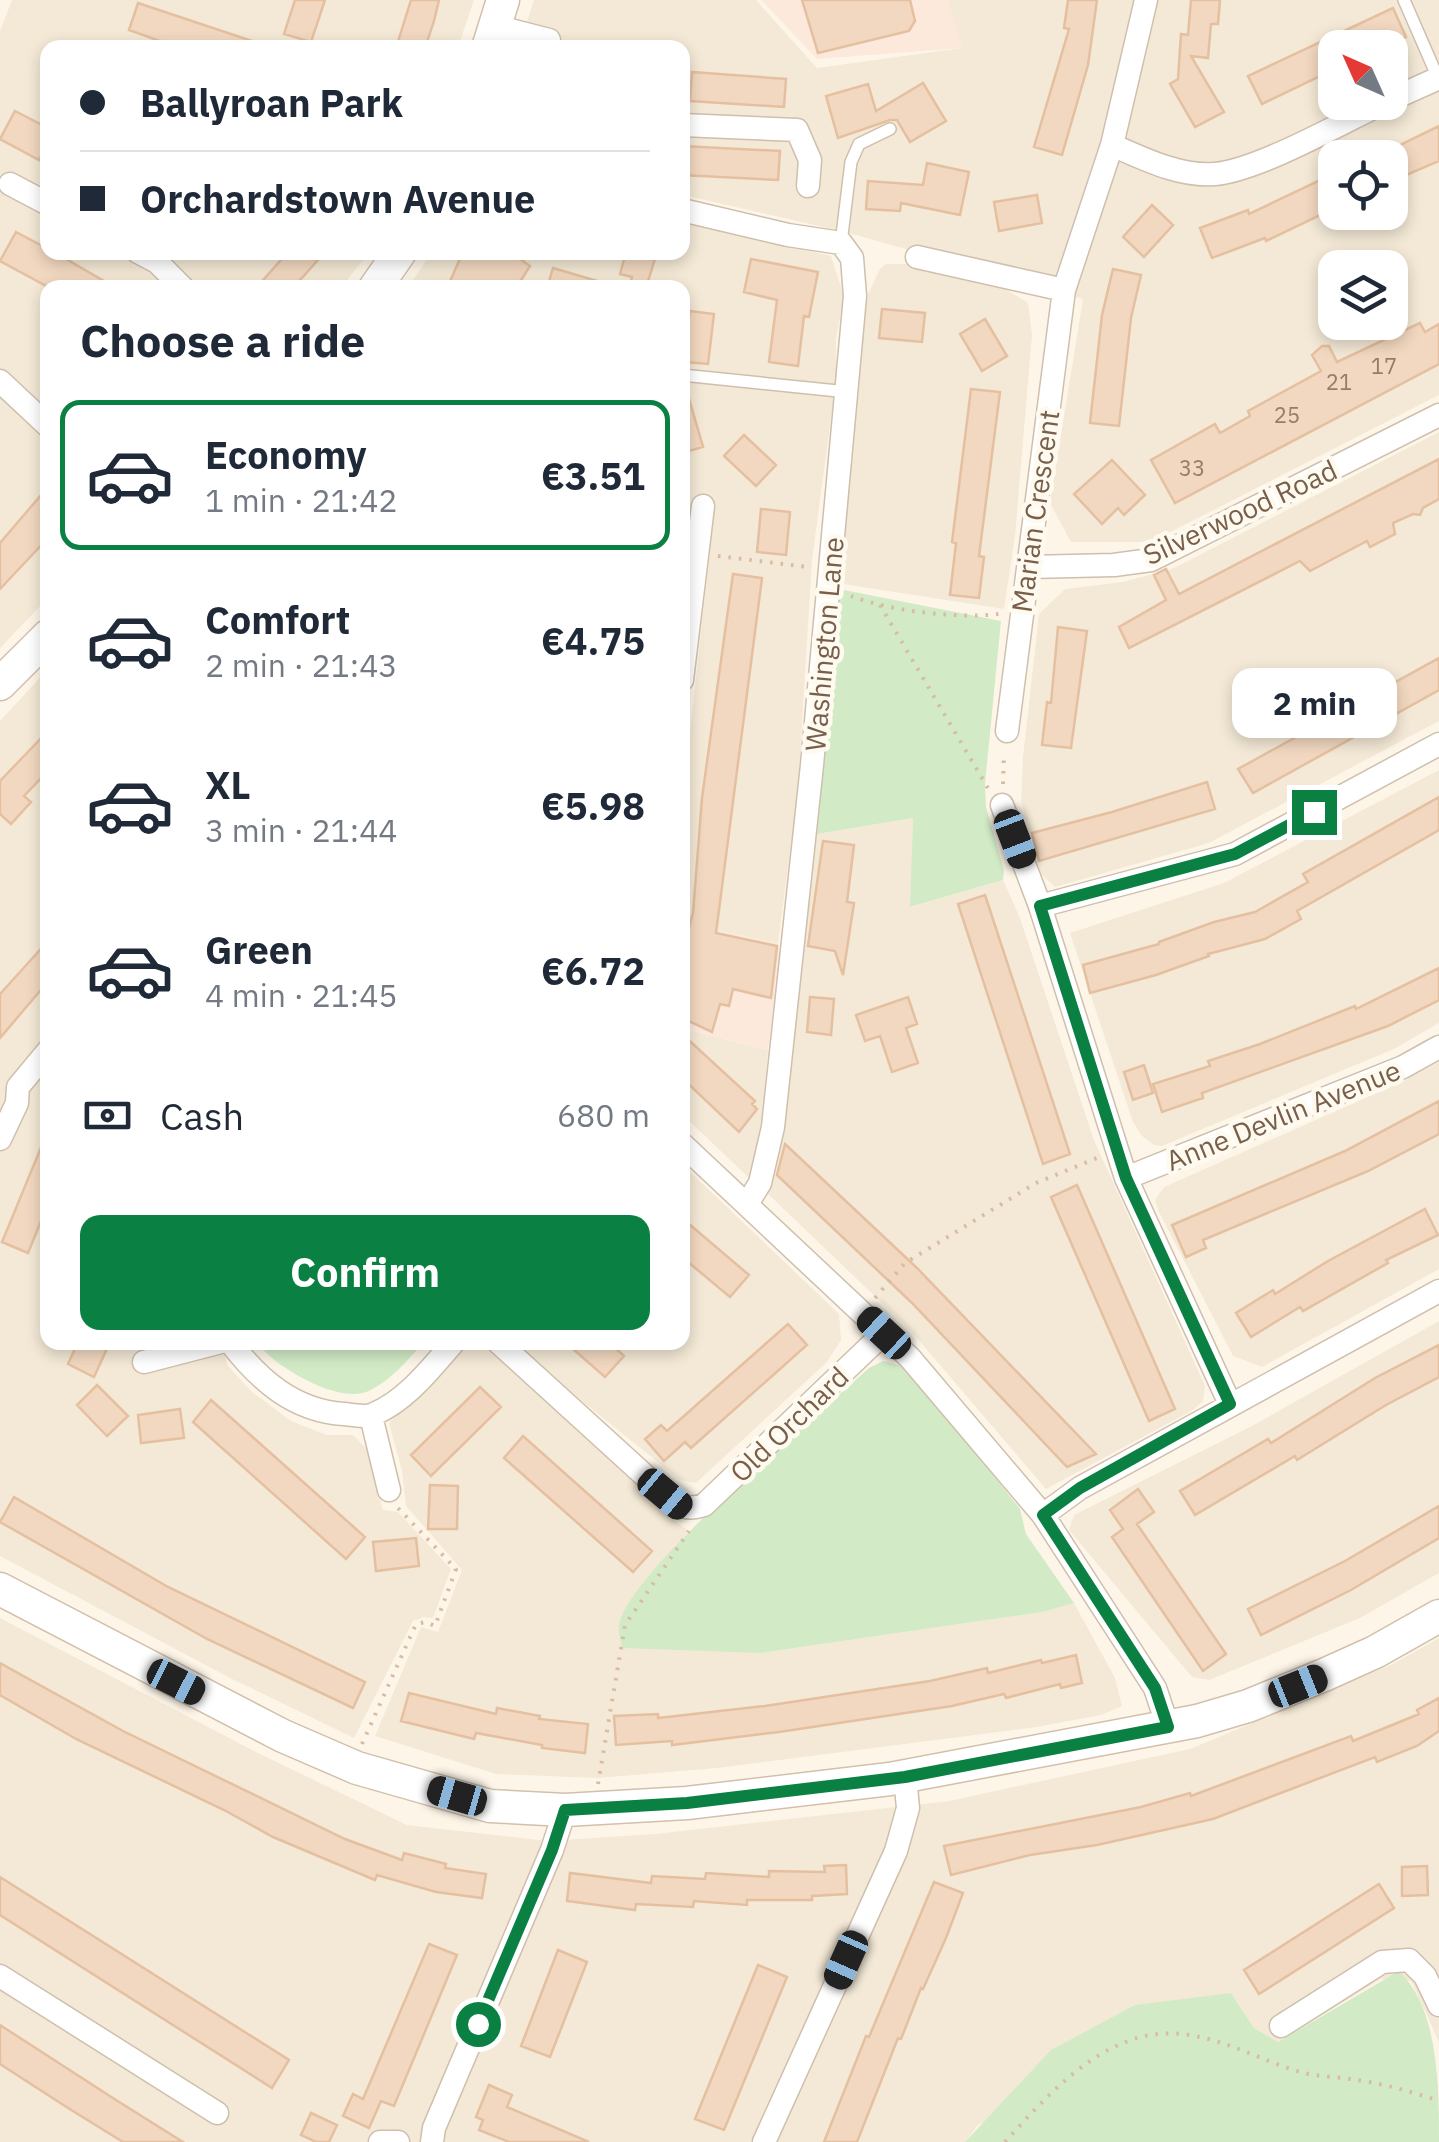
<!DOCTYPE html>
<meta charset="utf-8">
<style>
body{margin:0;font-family:"IBM Plex Sans",sans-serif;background:#f2f2f3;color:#1f2937;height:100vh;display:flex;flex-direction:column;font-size:38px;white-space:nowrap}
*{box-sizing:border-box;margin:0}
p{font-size:32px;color:#747a83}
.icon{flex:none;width:55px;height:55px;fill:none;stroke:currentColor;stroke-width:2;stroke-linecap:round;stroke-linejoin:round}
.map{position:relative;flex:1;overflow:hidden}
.sheet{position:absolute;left:40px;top:280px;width:650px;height:1070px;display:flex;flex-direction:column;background:#fff;border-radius:20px;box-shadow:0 5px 15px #0003}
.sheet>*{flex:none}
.banner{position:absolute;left:40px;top:40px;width:650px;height:220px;border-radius:20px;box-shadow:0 5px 15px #0003;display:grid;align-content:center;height:220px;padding:0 40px;background:#fff}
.needle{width:65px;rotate:315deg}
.controls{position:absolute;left:1318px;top:30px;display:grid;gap:20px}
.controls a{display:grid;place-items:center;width:90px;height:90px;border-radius:20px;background:#fff;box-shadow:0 5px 15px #0003;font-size:50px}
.end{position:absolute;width:45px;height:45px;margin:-22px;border:12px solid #0b8043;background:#fff;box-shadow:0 0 0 5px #fff}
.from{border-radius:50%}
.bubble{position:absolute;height:70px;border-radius:20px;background:#fff;box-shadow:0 5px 15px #0003;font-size:32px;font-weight:700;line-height:70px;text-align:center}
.car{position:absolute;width:30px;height:60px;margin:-30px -15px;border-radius:12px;box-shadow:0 0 8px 2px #0007;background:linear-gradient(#222 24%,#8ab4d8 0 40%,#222 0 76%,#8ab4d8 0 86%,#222 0)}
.banner b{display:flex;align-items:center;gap:35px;height:95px;font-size:38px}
.banner b+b{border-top:2px solid #e0e1e3}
.banner i{width:25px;height:25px;background:#1f2937}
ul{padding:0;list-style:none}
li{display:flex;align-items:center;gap:30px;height:150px;margin:0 20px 15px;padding:0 20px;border:5px solid transparent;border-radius:20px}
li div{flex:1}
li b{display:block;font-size:38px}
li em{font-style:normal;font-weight:700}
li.on{border-color:#0b8043}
li>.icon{width:90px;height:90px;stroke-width:1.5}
h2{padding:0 40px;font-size:45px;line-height:120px}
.pay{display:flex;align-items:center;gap:25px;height:110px;padding:0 40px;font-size:38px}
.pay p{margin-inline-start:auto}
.button{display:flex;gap:20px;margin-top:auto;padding:20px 40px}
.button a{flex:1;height:115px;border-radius:20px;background:#0b8043;color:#fff;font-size:40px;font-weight:700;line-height:115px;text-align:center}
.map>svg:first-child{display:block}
</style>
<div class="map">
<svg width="1439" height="2142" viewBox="0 0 1439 2142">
<rect width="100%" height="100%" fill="#fdf6e8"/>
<!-- residential -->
<path fill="#f4e9d6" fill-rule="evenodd" d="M12,0H474L458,47L48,48V252L368,253L342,287L48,288L47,599L0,648V31Z
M534,0H756L817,68L962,48L947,0H1439V395L1151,542H1071L1050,503L1083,299L845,232L683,195L682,48L530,47L525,28ZM1335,48H1390V102H1335ZM1335,158H1390V212H1335ZM1335,268H1390V322H1335Z
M683,221L831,256L844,296L836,338V381L812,560L798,789L778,943L683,924V795L710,552L687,546L683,577L682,288H408L431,253L682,252Z
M886,264H907L1002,287L1028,303L1032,335L1015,536L1004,609L843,584L840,566L861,340L868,294L880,269Z
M1439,432V721L1209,843L1055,887L1041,874L1021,801L1023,757L1039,614L1065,589L1123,582L1174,568Z
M47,670L48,1342L223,1343L227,1365L251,1391L291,1421L327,1435H353L366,1448L383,1510L398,1512L451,1569L433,1618L424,1617L413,1621L354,1738L230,1678L0,1556V721Z
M1439,770V1023L1394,1049L1162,1146L1154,1145L1142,1136L1133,1122L1070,933L1224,883Z
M913,818L911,907L1003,880L1020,918L1094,1140L1205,1386L1203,1401L1193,1410L1046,1489L910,1330L766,1192L784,1029L817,834Z
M682,1028L768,1050L760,1151L750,1179L683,1115Z
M1439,1062V1269L1262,1367L1233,1356L1159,1212L1155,1200L1164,1187L1404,1081Z
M683,1165L839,1314L841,1340L827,1362L696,1483L680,1480L510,1343L682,1342Z
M1439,1321V1573L1360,1618L1209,1680L1192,1677L1069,1530L1074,1515L1250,1427Z
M454,1342L503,1343L675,1521L689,1531L642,1585L619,1625L760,1653L1043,1612L1074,1603L1115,1678L1122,1706L1101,1715L1037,1727L717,1768L598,1778L496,1774L375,1736L421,1627L438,1632L462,1570L406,1506L402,1471L389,1423Z
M0,1618L258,1753L407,1825L548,1841L655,1834L949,1801L1190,1749L1393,1664L1439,1638V2042L1411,1981L1381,1979L1278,2042L1254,2028L1231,1993L978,2125L965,2142H0Z"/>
<!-- commercial -->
<path fill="#fde9dc" d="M761,0H947L963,48L817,59Z
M689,925L778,943L780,958L768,1050L683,1028V955Z"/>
<!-- green -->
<path fill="#d2ebc6" d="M834,588L1001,621L985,784L986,807L1004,870L1003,880L910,907L913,818L817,834C826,752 825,670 834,588Z
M257,1343H423C407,1361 391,1380 369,1391C339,1405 275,1367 257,1343Z
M883,1361L907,1367L1020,1509L1026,1534L1074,1603L1043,1612L760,1653L622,1648C621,1642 618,1632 619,1625C628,1571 821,1412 869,1368Z
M1399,1971C1439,2009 1439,2087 1439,2142H965L1051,2050L1135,2005L1231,1993L1254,2028L1278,2042Z"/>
<!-- building -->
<path fill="#f2d8c0" stroke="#e5c0a0" stroke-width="2.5" d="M295,0H325L311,42L284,34Z
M411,0H439L434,21L425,48H396Z
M802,0H910L915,21L909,31L818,53Z
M1068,0H1097L1088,65L1062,155L1034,147L1069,29L1064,28Z
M1191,0H1220L1218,24H1211L1208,58L1191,56L1224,112L1195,127L1170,84L1178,79L1181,34L1188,35Z
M138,3L264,45L263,48H179L129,30Z
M1393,8L1406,37L1384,48H1335V69L1262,104L1248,76Z
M692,72L786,79L784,107L690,101Z
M923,83L946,121L910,142L897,120H890L838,138L826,96L868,84L876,111Z
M15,111L48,128V144L39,160L0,139Z
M1439,126V161L1390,182V150Z
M682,146L780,151L778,180L682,175Z
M927,163L969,172L960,215L901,203L900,211L866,209L868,181L923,185Z
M1335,173V208L1266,241L1265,238L1212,258L1200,228L1248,210L1249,214Z
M1037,195L1042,223L999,231L994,202Z
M1152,205L1173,225L1144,257L1123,237Z
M16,232L48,249V252H54L116,288H50L0,261Z
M288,252H325L293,288H256Z
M463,252H510L530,266L516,288H447Z
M626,252H657L646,288H629L632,277L620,274Z
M751,259L818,272L809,317L804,316L798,366L769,362L777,300L744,292Z
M553,268L604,283V288H547Z
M1113,269L1141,275L1131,318L1119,426L1090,423L1102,315Z
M882,309L925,313L922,342L879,338Z
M690,311L714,314L708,364L685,362L688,342L682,341V321L688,322Z
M985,319L1007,356L982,371L960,334Z
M1420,323L1425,332L1439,324V364L1175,503L1151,460L1215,424L1220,433L1250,416L1248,411L1321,371L1312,355L1322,346H1329L1337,362Z
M971,389L1000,392L979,556L984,557L979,598L950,595L956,543L952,542Z
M682,392H687L703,447L682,453Z
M744,435L776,465L756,486L724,456Z
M1439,459V499L1423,508L1420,515L1413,514L1393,523L1395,534L1370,547L1367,541L1310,571L1300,561L1129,648L1119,627L1166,600L1154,575L1166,569L1179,594Z
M1112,460L1145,495L1124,515L1118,508L1102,524L1074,494Z
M48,487V538L0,589V543Z
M761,509L790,512L786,555L757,552Z
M733,574L762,578L716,933L777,946L771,998L733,989L729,1006L720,1004L712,1032L682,1018V953L693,913L702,798Z
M1058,627L1087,631L1071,748L1042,745L1047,702L1051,703Z
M1439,658V690L1253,793L1238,769Z
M48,731V771L24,796L31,802L11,824L0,814V781Z
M1207,782L1215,809L1039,861L1032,833L1112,812Z
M1439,797V830L1297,911L1301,919L1265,939L1208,954L1209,956L1156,975L1090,993L1083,965L1159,944V942L1214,922L1255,912L1308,882L1303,874Z
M823,841L854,845L847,902L854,903L843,975L835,951L808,946Z
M985,895L1070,1154L1043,1164L958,904Z
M48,941V997L40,991L0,1038V994Z
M1439,968V1000L1388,1026L1202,1093L1203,1098L1162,1112L1153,1084L1210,1066L1208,1061L1260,1044L1355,1006L1356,1009Z
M810,997L834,999L831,1035L807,1032Z
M908,997L917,1024L906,1028L918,1063L892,1072L880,1036L865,1041L856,1015Z
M682,1034L755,1101L752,1104L757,1109L739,1132L682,1078Z
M1144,1065L1153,1093L1133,1100L1124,1072Z
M1439,1101V1134L1368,1171L1203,1240L1206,1248L1186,1257L1172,1225L1345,1151Z
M47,1133L48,1204L28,1253L2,1242Z
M785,1144L917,1268L1096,1454L1067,1467L912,1303L777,1175Z
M1077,1185L1175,1409L1149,1421L1051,1197Z
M1425,1209L1438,1235L1386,1260L1388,1263L1303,1311L1300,1307L1251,1337L1236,1313L1273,1290L1275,1294L1328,1261Z
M682,1218L749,1275L730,1297L682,1257Z
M788,1324L807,1345L691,1448L685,1442L664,1461L645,1439L661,1425L667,1431Z
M78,1342H110L94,1377L68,1364Z
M565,1342H609L624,1356L605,1377Z
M1439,1345V1377L1386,1405L1297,1460L1295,1456L1195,1515L1180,1491L1268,1439L1271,1443L1375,1378Z
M97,1385L128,1416L107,1436L77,1405Z
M480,1387L501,1407L431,1476L411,1455Z
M211,1400L365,1537L346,1559L193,1422Z
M180,1409L184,1438L141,1443L138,1415Z
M523,1436L652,1551L633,1572L504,1458Z
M430,1485L458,1486L457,1529H428Z
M1138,1489L1154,1512L1137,1524L1226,1654L1203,1671L1112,1537L1123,1529L1110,1510Z
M14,1497L168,1587L365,1682L353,1708L207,1639L0,1522Z
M1439,1506V1538L1351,1590L1261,1635L1248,1609L1345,1561Z
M416,1538L419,1566L376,1571L373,1542Z
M1076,1655L1082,1683L1061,1688L1060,1684L1006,1698L1004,1694L952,1706L779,1732L672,1745V1741L616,1745L614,1716L658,1714V1718L765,1706L930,1681L987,1668L988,1673L1041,1660L1042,1663Z
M0,1663L123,1731L345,1839L402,1860L404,1853L446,1864L445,1868L486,1874L482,1898L436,1892L377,1875L375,1880L273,1837L224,1810L76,1739L0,1695Z
M409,1693L496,1714L497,1708L540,1716L539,1719L588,1724L585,1753L542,1748V1745L476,1733L474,1739L401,1721Z
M1439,1698V1731L1417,1746L1377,1762L1375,1757L1213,1819L1097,1845L1030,1855L951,1875L944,1846L1141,1807L1190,1793L1191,1796L1351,1736L1353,1741L1419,1714L1417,1710Z
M846,1865L847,1894L812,1896V1900H747V1905L694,1901L693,1907L636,1904L635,1910L567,1901L570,1873L651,1883L652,1876L705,1879L706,1873L769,1877V1871L825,1872L824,1866Z
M1427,1866L1428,1895L1402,1896V1867Z
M0,1877L289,2060L272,2088L0,1915Z
M934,1882L963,1893L946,1938L923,1989L921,1988L901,2039L898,2038L857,2142H824L866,2036L869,2037Z
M1379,1884L1394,1908L1259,1994L1244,1970Z
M429,1944L457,1955L394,2106L381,2101L369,2128L343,2116L353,2094L363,2099Z
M558,1950L587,1962L550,2057L521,2046Z
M758,1965L787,1977L724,2130L695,2119Z
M0,2025L116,2100L183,2142H123L68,2108L0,2064Z
M489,2085L512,2095L507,2107L589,2142H509L479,2130L483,2120L476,2117Z
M311,2113L337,2125L329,2142H316L301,2135Z"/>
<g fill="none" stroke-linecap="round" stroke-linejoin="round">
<defs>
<path id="service" d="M1404,0L1438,78
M841,243L851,162L859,144L890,129
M682,375L848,392"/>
<path id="minor" d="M495,26L549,40
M1390,100L1439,78
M682,125L797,130L810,160L808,186
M1112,145C1144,159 1180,177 1215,174C1259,170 1343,122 1385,102
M10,184L48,204
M682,210L788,235L841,243L852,258L855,296L812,765L773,1127L760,1183L747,1204
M138,252L157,262L183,288
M917,257L1064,290
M0,381L48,426
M1029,567L1114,565L1151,560L1439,415
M682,680L703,506
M1007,731L1064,290L1112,145L1146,0
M1002,805L1040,906L1126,1178L1230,1404
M1040,906L1235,854L1439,744
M0,1139L17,1103L18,1087L48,1051
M682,1144L910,1358L1043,1515L1155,1688L1168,1727
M1126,1178L1403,1067L1439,1047
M230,1342C259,1380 294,1411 344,1414C353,1415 366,1418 374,1414C407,1400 431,1368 454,1342
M498,1342L665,1494C680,1506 685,1511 704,1505L884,1333
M144,1362L221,1342
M371,1416L389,1490
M1043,1515L1080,1488L1439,1291
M0,1976L217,2113
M1281,2026L1382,1962L1409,1960L1425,1976L1439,2005
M380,2142H398
M432,2142L434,2128L552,1850L565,1810
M764,2142L896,1851L908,1808L905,1777"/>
<path id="secondary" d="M488,48L503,0
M375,288L400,252
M0,684L48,636
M0,1589L283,1736L357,1768L490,1806L565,1810L687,1803L890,1779L1197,1721L1248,1706L1324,1675L1375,1652L1439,1616"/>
</defs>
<!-- service casing -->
<use href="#service" stroke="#cfbfad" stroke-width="14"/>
<!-- minor casing -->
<use href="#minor" stroke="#cfbfad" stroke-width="25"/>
<!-- secondary casing -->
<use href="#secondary" stroke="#d2c0ab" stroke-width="35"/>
<!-- path -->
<path stroke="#d8bba2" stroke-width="4" stroke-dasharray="2.5 8" stroke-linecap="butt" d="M718,556L808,567
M851,596C890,611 957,619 999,614
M880,605L989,790
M1003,784L1004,754
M875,1298L905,1263L1036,1183L1097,1158
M362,1744L416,1624L426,1622L435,1626L456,1569L398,1508
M598,1784L625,1625L689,1531
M1005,2142C1054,2088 1114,2019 1195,2036C1233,2043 1267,2063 1304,2073C1321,2077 1340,2077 1357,2080C1385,2084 1412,2092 1439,2101"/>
<!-- service -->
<use href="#service" stroke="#fff" stroke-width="11"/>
<!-- minor -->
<use href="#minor" stroke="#fff" stroke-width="22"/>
<!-- secondary -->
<use href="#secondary" stroke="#fff" stroke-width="32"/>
</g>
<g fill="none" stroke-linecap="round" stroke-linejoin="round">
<!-- route -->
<path stroke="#0b8043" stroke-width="12" d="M478,2024L552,1850L565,1810L687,1803L905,1777L1168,1727L1155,1688L1043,1515L1080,1488L1230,1404L1126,1178L1040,906L1235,854L1314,812"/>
</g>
<g text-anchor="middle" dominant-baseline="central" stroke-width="9" stroke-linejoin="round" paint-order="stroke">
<!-- number labels -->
<g font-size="22" fill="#967d68">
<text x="1384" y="365">17</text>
<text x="1339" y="381">21</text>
<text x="1287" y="414">25</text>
<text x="1192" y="467">33</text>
</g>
<!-- street labels -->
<g font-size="28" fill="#775f4b" stroke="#fffaef">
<text transform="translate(1035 511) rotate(-82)">Marian Crescent</text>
<text transform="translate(1240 512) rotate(-25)">Silverwood Road</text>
<text transform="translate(824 644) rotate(-85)">Washington Lane</text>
<text transform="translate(1283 1115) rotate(-22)">Anne Devlin Avenue</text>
<text transform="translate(789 1424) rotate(-44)">Old Orchard</text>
</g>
</g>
</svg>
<div class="controls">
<a><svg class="needle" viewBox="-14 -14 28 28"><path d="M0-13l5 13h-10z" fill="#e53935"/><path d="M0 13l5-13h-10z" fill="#747a83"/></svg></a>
<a><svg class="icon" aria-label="locate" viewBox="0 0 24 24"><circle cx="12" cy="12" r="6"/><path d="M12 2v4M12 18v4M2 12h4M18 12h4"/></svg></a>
<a><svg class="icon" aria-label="layers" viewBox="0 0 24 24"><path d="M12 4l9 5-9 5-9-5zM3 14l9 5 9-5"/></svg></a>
</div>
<i class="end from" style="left:478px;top:2024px"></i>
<i class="end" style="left:1314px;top:812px"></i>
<div class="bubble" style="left:1232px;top:668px;width:165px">2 min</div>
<i class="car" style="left:1015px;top:839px;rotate:159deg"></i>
<i class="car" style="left:884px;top:1333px;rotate:313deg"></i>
<i class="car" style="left:665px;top:1494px;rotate:130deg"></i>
<i class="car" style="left:176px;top:1682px;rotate:117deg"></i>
<i class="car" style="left:1298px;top:1686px;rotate:68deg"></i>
<i class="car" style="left:457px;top:1796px;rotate:286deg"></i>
<i class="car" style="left:846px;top:1960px;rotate:204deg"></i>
<div class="banner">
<b><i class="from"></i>Ballyroan Park</b>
<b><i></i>Orchardstown Avenue</b>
</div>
<section class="sheet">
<h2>Choose a ride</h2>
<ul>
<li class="on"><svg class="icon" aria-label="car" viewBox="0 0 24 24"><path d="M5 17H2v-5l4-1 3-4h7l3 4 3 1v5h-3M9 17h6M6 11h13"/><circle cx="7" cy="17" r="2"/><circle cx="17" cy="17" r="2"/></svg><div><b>Economy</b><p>1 min · 21:42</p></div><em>€3.51</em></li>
<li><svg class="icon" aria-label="car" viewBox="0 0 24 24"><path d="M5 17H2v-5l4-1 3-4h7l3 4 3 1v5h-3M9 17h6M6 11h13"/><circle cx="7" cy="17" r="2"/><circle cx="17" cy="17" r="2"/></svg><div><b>Comfort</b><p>2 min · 21:43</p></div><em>€4.75</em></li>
<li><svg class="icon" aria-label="car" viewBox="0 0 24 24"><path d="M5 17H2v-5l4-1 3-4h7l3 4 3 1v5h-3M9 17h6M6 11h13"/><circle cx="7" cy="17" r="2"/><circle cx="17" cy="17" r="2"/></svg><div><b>XL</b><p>3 min · 21:44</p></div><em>€5.98</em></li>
<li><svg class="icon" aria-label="car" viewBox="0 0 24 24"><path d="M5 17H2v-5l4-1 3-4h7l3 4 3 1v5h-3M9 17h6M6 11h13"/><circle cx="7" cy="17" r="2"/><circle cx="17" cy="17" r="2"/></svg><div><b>Green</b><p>4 min · 21:45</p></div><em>€6.72</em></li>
</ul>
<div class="pay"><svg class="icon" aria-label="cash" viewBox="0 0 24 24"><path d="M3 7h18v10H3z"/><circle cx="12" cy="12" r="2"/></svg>Cash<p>680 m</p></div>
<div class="button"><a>Confirm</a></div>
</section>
</div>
